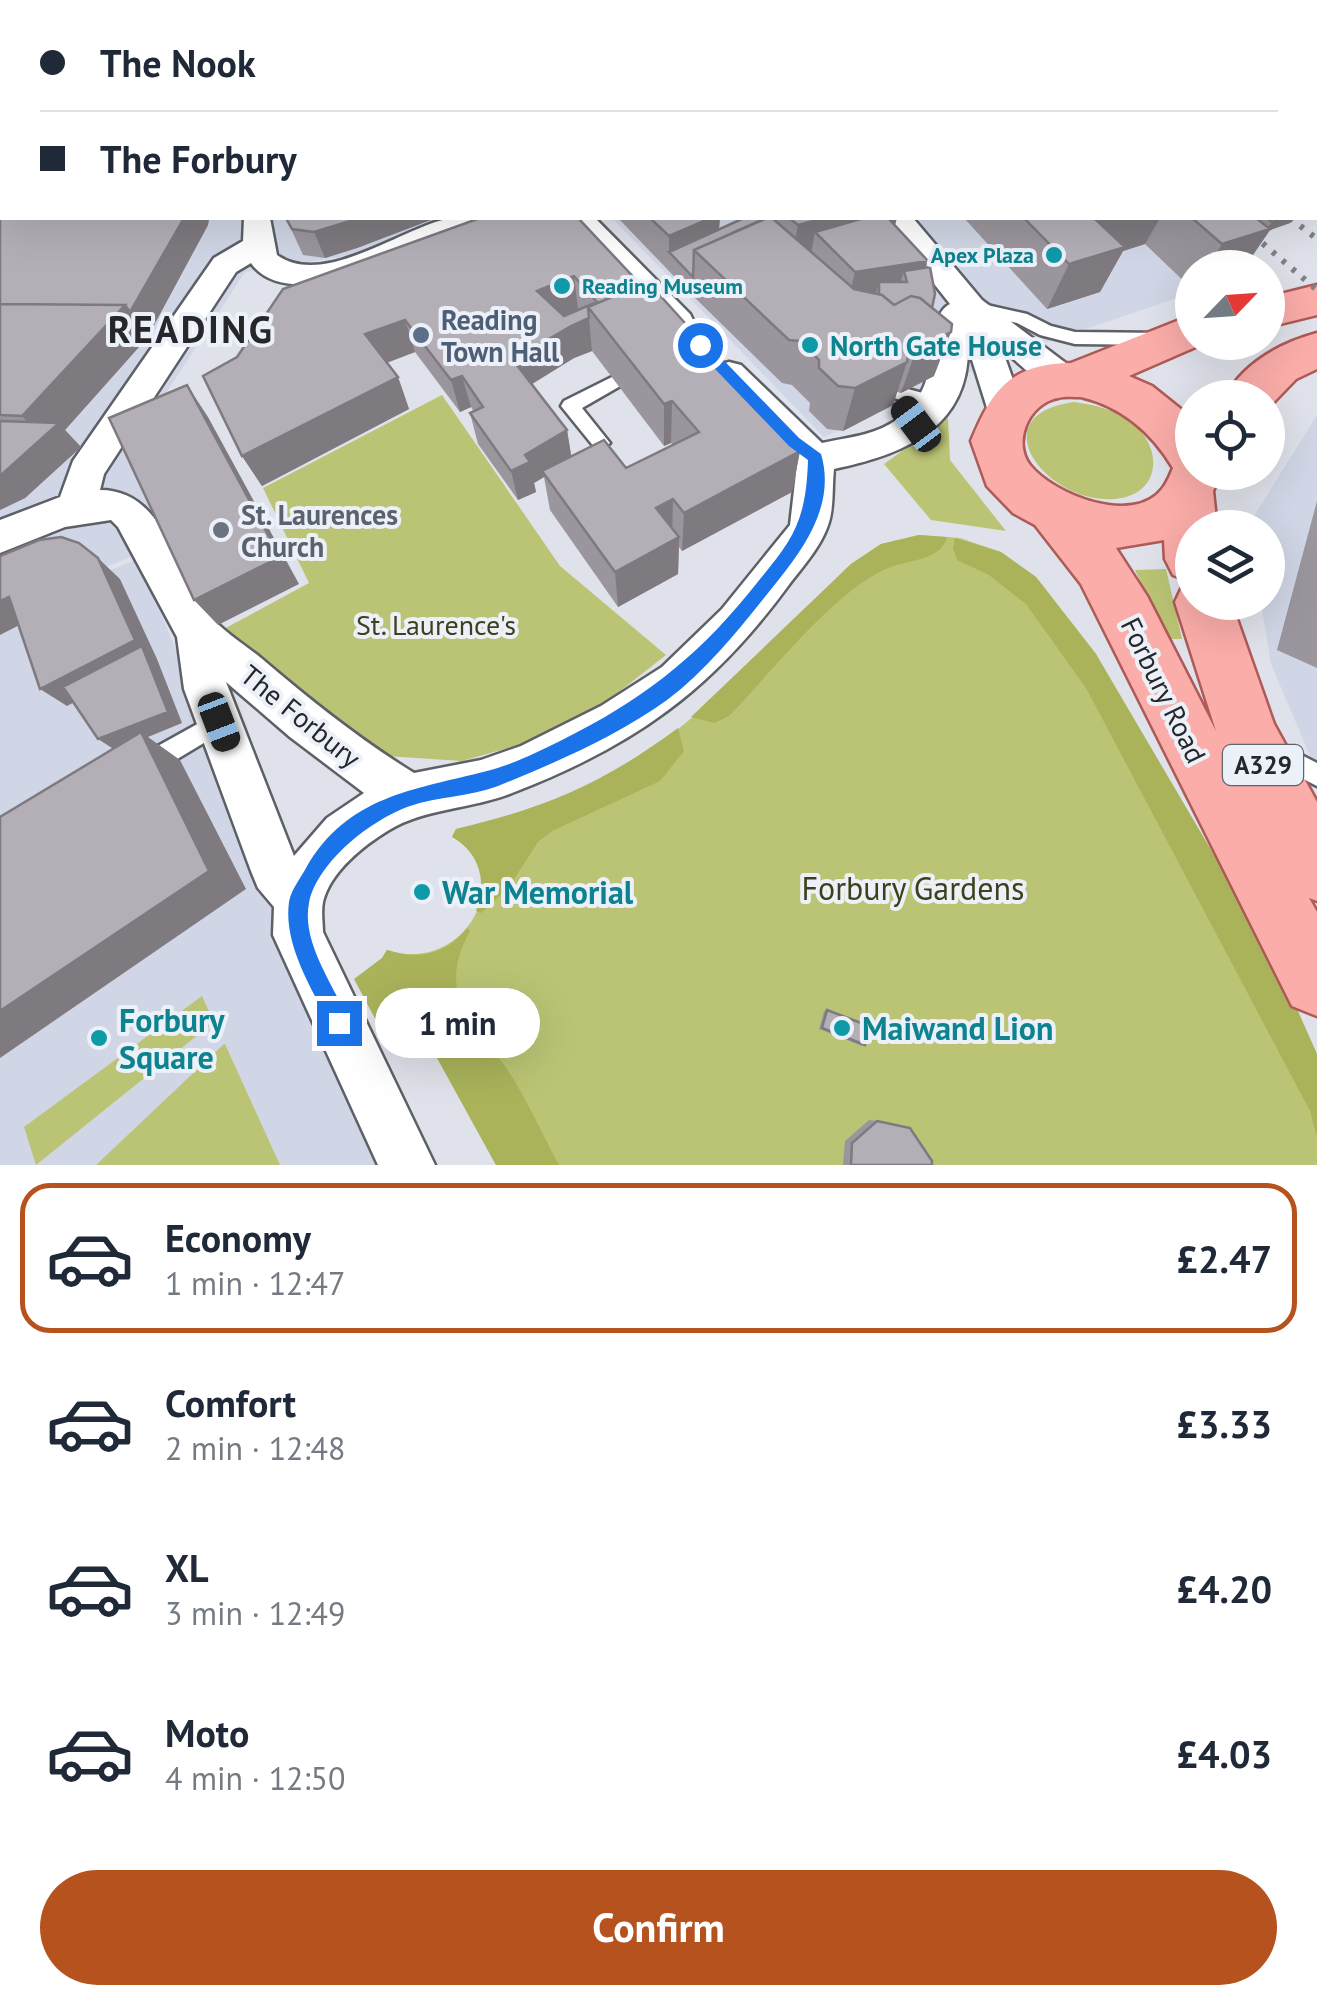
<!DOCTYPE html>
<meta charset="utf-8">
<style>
body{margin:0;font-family:"PT Sans",sans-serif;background:#f6f6f7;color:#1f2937;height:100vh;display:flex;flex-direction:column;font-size:38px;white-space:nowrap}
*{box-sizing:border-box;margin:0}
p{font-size:32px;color:#747a83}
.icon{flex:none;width:55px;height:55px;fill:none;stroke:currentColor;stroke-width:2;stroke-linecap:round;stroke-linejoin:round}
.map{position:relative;height:1165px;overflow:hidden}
.drawer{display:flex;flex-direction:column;background:#fff;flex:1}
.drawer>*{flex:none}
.hud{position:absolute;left:0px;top:0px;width:1318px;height:220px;box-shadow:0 10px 40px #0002;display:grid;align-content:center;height:220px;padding:0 40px;background:#fff}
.needle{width:65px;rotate:65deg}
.tools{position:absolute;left:1175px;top:250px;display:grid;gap:20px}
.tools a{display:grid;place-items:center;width:110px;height:110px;border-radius:50%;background:#fff;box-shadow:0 10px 40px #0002;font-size:50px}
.end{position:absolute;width:45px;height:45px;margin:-22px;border:12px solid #1a73e8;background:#fff;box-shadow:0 0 0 5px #fff}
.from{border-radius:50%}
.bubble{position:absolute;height:70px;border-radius:35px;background:#fff;box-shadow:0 10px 40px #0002;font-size:32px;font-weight:700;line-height:70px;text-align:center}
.car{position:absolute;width:30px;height:60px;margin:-30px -15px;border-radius:12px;box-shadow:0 0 8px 2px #0007;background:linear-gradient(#222 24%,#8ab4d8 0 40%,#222 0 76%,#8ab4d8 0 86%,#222 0)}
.hud b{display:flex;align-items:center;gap:35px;height:95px;font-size:38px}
.hud b+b{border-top:2px solid #e0e1e3}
.hud i{width:25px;height:25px;background:#1f2937}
ul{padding:18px 0 0;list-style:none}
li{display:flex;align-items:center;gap:30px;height:150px;margin:0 20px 15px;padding:0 20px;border:5px solid transparent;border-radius:30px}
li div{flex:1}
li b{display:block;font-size:38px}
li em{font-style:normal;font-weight:700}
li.on{border-color:#b6521e}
li>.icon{width:90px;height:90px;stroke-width:1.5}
.cta{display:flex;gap:20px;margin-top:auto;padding:20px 40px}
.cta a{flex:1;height:115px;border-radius:60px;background:#b6521e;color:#fff;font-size:40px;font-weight:700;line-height:115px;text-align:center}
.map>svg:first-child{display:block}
</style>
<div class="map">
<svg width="1317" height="1165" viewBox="0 0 1317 1165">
<rect width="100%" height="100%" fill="#dfe2ea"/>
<!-- built -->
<path fill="#d0d6e5" d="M0,0H681L684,2H2V218H444L354,255L245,272L129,450L173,539L0,611Z
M612,218H1201L1259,267L1192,268V293L1009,355L824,437Z
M1317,415V772L1271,664L1261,603L1268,602V528L1249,527V524Z
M138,559L346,1054L395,1165H0V615Z"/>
<!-- green -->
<path fill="#bbc474" d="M442,395L560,566L666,655L592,713L536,740L462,761L386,756L354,743L224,629L309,583L263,488Z
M1074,402C1095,405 1115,409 1132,423C1164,448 1161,495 1115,499C1047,505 978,415 1074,402Z
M948,418L950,460L1006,531L931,520L884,464Z
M919,535L960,538L1001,552L1036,577L1096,654L1317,1054V1165H496L382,958L387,950C466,976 519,873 452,837L456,829C499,819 541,809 581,791C684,744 770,642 851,564L881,544Z
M1166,569L1182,639H1167L1135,570Z
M202,996L214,1022L36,1165L24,1127Z
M225,1044L280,1165H96L224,1044Z"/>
<!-- forest -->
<path fill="#aab35a" d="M919,535L947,537C942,560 908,560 888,568C835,590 770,674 729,716L714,723L691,717L851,564L881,544Z
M955,538L1001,552L1036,577L1096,654L1274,957L1317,1054V1137L1310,1111L1086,688L1026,604L989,575L957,560L953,548Z
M678,728L684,751L660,781L552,831L538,842L509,887L481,913L476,911C488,882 479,852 452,837L456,829C548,807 602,784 678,728Z
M467,928L470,931C435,996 473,1021 507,1069C527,1099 542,1134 559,1165H496L408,1005L379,1026L354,979L382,958L387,950C418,960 446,955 467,928Z"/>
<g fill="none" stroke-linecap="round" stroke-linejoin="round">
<defs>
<path id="lane" d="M727,0H739L740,2H728Z
M978,303L1027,314L1051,326L1075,332L1164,333L1172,339L1164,345L1075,344L1040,335L1017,323L972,313V305Z
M616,375L622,377L625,381L622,385L582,408L610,443L601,450L595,448L561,406L564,401Z
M896,386L942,398L945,403L936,410L890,397L887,392L890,387Z
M219,712L227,715L230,722L227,729L154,773L146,776L138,773L135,765L138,757Z
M1276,742L1317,763V786L1268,761L1265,753L1268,745Z"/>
<path id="street" d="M1260,0H1285L1287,2H1262Z
M1315,26H1317V41H1315Z
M244,218H270L277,255C324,289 404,226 451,218C463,215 479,217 491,218L487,225C437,245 291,321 251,263L236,272L104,474L100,490C166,490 174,572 209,614C223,632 244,644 261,658C310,700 359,739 414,773L481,760L521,746L601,706L662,667L722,609L790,525L797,464L717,383L712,374L717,365L729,362L741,365L822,443C844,438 870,436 890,424C951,390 920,319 950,304L882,218H913L982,300L1075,370L1080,379L1075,388C1047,396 1022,365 1002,349L1024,411L1018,420L1006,424L994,420L988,411L968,347C969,429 902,455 834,469C832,486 834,506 829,522C822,546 803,566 788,586C711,691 634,746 512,793C473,809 425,808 389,830C364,845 330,872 323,902C321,912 323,923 323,932L435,1165H378L273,935L274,907L258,888L251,871L184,689L177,637L118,527L111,520L65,527L0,553V520L60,497L73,461L214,258L243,241ZM226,682L290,737L364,793L327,818L294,856Z
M563,218H595L690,314L694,322L690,330L678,333L666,330Z"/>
<path id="primary" d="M1317,285V315L1268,327V297Z
M1192,315V342H1207L1129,376L1152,386L1192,418V472H1222L1213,491L1217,528H1192V602H1231L1274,724L1317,802V901L1309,898L1317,912V1016L1292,1006L1081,584L1035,525L1013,513L987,486L971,441C992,390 1010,364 1071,363ZM1081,397C1123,407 1152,433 1173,468C1170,475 1167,483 1162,489C1133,526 1054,495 1030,465C1012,442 1029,403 1058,398C1065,396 1074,397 1081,397ZM1164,540L1165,559L1173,575L1192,582L1183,585L1175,602L1216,731L1147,596L1116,548Z
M1317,333V369L1296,379L1268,408V398H1224C1244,363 1280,343 1317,333Z"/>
</defs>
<!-- lane casing -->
<use href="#lane" stroke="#5d6067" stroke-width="5"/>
<!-- street casing -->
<use href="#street" stroke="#5d6067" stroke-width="5"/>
<!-- primary casing -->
<use href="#primary" stroke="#ae5a57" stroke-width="5"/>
<!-- lane -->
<use href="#lane" fill="#fff" fill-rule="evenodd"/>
<!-- street -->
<use href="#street" fill="#fff" fill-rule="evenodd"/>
<!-- primary -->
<use href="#primary" fill="#faada9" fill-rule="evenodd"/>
<!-- rail -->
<path stroke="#7f8186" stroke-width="6" stroke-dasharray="4 9" stroke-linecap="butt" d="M1233,218L1317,290
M1290,218L1317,239"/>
</g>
<!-- wall -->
<path fill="#9b969d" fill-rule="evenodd" d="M0,0L214,2H2V218H209L208,225L147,338L65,430L81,447L25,498L0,510Z
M803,0H856L845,2H814Z
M1296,0H1317V10H1315V2H1297Z
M286,218H436L357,248L325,258L303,255Z
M480,218L641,285L800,451L792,492L682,551L679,547L678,574L618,607L550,510L544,477L534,483L536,492L518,500L478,444L470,413L474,412L471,407L460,412L415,352L387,363L398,377L409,409L262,486L242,456ZM592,351L664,446L671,443L673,445L626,468L571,457L567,430L532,384L574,358Z
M618,218H720L719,229L744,218H897L895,225L928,261L925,268L932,308L934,376L901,393L897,392L893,405L843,431L827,429L809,411L810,403L792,385L782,383L692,295Z
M964,218H1294L1290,223L1270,230L1244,268H1192V289L1145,244L1123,251L1100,292L1047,309Z
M1317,501V668L1277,650Z
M827,1010L865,1045L862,1046L819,1029L824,1011Z
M869,1120L877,1121L932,1165H843L845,1141Z"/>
<!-- shaded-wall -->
<path fill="#7e7a80" d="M0,0H213L214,2H2V42H0Z
M479,0H520L521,2H470Z
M830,0H856L845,2H830Z
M184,218H209L208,225L147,338L130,312Z
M360,218H436L357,248L325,258L314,232Z
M711,218H720L717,247L669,252V236Z
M795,218H897L890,241L815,232L809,265L790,271L798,225Z
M1105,218H1160L1145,244L1123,251L1100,292L1047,309L1069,264L1096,220Z
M1286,218H1294L1290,223L1270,230L1244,268H1207L1222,244L1265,231L1272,222Z
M928,261L917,294L907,282L904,271L896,297L879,282L874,301L847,305L855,272Z
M574,276L578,309L542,324L537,291Z
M125,305L147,338L65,430L81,447L25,498L0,510V476L43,438L22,416Z
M589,318L592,351L574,358L519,392L513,360L571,326Z
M405,320L415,352L377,366L365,334Z
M951,332L934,376L901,393L916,350Z
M907,362L893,405L843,431L855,388Z
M462,376L471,407L460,412L451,380Z
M398,377L409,409L262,486L242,456Z
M187,385L208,417L299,584L218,625L194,600Z
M672,401L671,443L664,446V404Z
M567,430L572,460L542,471L544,477L534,483L536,492L518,500L511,471L525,455Z
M800,451L792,492L682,551L684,513Z
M673,499L672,538L656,508Z
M679,537L678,574L618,607L615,572Z
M98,558L120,579L157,659L182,723L148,737L180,760L246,889L0,1058V1011L115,750L98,739L149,663L67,706L40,689Z
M9,597L35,617L0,635V601Z"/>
<!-- building -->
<path fill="#b4afb7" stroke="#7e7a80" stroke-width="2.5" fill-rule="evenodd" d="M0,0H28L2,2V5H0Z
M192,0H208V2H178Z
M266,0H479L470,2H266Z
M522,0H703L706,2H525Z
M861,0H996L999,2H849Z
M1006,0H1032L1035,2H1009Z
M2,34V109L0,110V35Z
M0,126H2V218H184L130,312L125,305L0,304Z
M286,218H360L314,232L292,229Z
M480,218H578L641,285L588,307L589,318L571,326L513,360L567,430L525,455L530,462L511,471L470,413L483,407L462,376L451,380L405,320L365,334L398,377L242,456L203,376L237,357L283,289ZM574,276L597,302L564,316L537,291Z
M650,218H711L669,236Z
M744,218H766L694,250L693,277L669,252Z
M767,218H772L854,289L882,295L894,305L911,296L920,298L952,324L951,332L916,350L909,348L907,362L855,388L838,386L819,368V360L800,341L789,340L694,250Z
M789,218H825L798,225Z
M864,218H888L928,261L855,272L815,232Z
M1024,218H1105L1096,220L1125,247L1069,264Z
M1192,218H1256L1270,229L1222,244Z
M1266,218H1286L1272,222Z
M930,267L935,294L932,308L920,298L911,296L894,305L882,295L879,294V282H907L904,271Z
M648,282L800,451L684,513L673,499L656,508L679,537L615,572L542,471L604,440L626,468L699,432L672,401L664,404L588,307Z
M0,304L125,305L22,416L0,415Z
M187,385L280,557L194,600L109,418Z
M0,421L59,423L0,476Z
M61,537L79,543L98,558L135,640L40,689L9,597L0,601V556L39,540Z
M142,646L168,712L98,739L63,687Z
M141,732L209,871L0,1011V817Z
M827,1010L869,1026L865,1045L822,1028Z
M877,1121L910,1128L932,1161V1165H851L852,1143Z"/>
<!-- route -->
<path fill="#1a73e8" d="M695,341H705L799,438L821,454C835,501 808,543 780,578C746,620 711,667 667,700C617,736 555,763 498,786C470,797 438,796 410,806C372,819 317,862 309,903C301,943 335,987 350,1023L347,1030L339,1033L332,1030C314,991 283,947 289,902C291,890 300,879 306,868C347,796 413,790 487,771C512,765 540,751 564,739C640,701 694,660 748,594C789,543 806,529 808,460L789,446L695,348Z"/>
<!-- markers -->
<g fill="#0f9aa8" stroke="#ecf0f8" stroke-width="4">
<circle cx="1054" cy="255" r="10"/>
<circle cx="562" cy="286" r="10"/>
<circle cx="810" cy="345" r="10"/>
<circle cx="422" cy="892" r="10"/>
<circle cx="842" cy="1028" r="10"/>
<circle cx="99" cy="1038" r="10"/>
</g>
<circle fill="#5c6f8a" stroke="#ecf0f8" stroke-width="4" cx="421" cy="335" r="10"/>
<circle fill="#6b7280" stroke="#ecf0f8" stroke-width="4" cx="221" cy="530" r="10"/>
<g text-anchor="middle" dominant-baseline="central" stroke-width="8" stroke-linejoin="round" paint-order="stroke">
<!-- far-culture labels -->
<g font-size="22" font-weight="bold" fill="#0d838f" stroke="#ecf0f8" text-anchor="end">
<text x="1034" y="255">Apex Plaza</text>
<text x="582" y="286" text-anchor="start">Reading Museum</text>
</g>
<!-- shield labels -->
<rect fill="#ecf0f8" stroke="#616368" stroke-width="2.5" x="1223" y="745" width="80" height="40" rx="8"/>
<g font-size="25" font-weight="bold" fill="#26272a">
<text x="1263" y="765">A329</text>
</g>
<!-- service labels -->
<g font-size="28" font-weight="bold" fill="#4e5e75" stroke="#ecf0f8" text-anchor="start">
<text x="441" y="319">Reading<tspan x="441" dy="32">Town Hall</tspan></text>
</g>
<!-- culture labels -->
<g font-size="28" font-weight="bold" fill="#0d838f" stroke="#ecf0f8" text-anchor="start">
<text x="830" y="345">North Gate House</text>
</g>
<!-- worship labels -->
<g font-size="28" font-weight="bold" fill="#5b616d" stroke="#ecf0f8" text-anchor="start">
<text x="241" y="514">St. Laurences<tspan x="241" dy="32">Church</tspan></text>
</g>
<!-- park labels -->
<g font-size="28" fill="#3d401a" stroke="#ecf0f8">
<text x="436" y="624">St. Laurence's</text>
</g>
<!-- street labels -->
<g font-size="28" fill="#26272a" stroke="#ecf0f8">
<text transform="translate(1164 690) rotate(64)">Forbury Road</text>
<text transform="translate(301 716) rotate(39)">The Forbury</text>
</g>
<!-- near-park labels -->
<g font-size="32" fill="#3d401a" stroke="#ecf0f8">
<text x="913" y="888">Forbury Gardens</text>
</g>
<!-- near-culture labels -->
<g font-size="32" font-weight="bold" fill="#0d838f" stroke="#ecf0f8" text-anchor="start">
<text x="442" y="892">War Memorial</text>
<text x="119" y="1020">Forbury<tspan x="119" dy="37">Square</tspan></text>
<text x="862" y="1028">Maiwand Lion</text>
</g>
<!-- district labels -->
<g font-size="38" font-weight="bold" letter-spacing="2.5" fill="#26272a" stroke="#ecf0f8">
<text x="191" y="328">READING</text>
</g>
</g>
</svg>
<div class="tools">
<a><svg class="needle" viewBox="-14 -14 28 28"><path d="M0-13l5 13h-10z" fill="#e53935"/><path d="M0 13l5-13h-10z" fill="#747a83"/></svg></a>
<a><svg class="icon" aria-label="locate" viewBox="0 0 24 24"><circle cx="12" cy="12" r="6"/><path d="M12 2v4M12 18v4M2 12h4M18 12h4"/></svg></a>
<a><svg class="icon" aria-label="layers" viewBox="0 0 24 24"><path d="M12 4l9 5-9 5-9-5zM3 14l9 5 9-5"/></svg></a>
</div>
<i class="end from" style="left:700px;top:345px"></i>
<i class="end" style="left:339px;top:1023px"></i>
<div class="bubble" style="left:375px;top:988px;width:165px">1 min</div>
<i class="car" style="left:916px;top:424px;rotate:323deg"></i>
<i class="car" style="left:219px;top:722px;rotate:159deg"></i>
<div class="hud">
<b><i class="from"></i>The Nook</b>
<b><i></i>The Forbury</b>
</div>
</div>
<section class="drawer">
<ul>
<li class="on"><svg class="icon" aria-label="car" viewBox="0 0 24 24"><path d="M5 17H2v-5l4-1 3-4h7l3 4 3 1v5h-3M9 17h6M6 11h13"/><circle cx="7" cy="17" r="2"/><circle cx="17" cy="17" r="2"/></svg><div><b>Economy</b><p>1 min · 12:47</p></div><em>£2.47</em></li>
<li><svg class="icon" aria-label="car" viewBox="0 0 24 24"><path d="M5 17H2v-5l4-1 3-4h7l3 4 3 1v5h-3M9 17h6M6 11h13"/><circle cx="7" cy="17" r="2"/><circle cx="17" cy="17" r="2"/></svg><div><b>Comfort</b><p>2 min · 12:48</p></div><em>£3.33</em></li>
<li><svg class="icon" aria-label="car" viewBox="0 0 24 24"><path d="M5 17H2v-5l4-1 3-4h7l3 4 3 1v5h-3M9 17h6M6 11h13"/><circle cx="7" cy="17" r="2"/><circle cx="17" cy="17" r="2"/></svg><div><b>XL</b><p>3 min · 12:49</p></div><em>£4.20</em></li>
<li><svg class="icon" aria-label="car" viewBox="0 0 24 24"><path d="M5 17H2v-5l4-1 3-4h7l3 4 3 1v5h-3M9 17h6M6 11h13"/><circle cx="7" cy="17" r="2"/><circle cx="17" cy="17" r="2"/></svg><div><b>Moto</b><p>4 min · 12:50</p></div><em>£4.03</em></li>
</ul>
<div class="cta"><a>Confirm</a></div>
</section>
